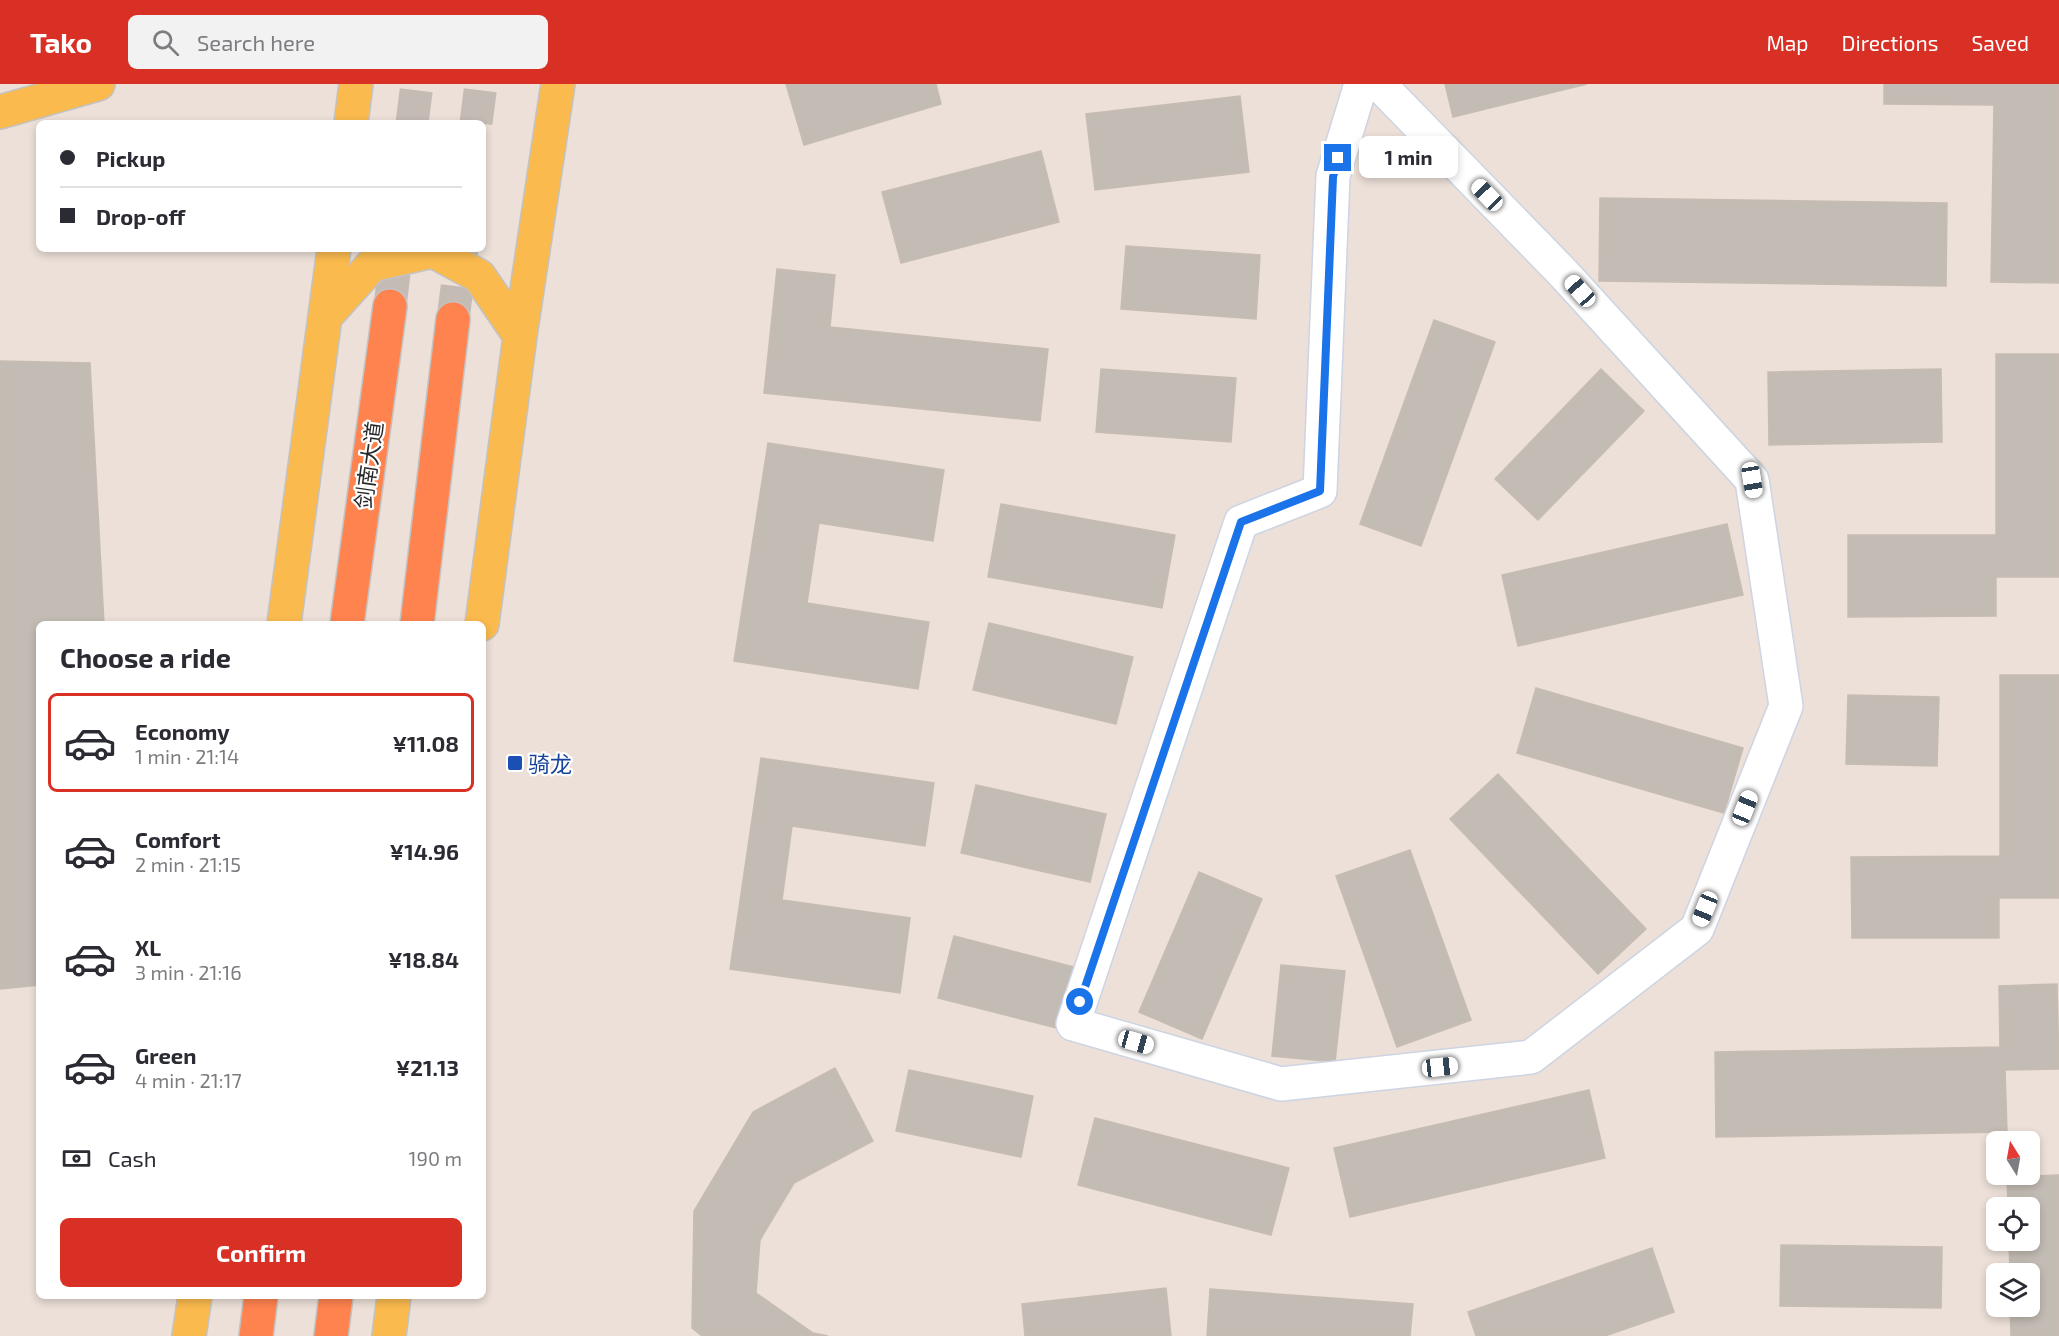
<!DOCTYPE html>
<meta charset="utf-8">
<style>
body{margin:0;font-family:"Exo 2","Noto Sans SC",sans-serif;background:#f2f2f3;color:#2b2b33;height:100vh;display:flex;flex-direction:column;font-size:22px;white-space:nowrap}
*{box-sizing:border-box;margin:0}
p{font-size:20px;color:#7c7c81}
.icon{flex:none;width:33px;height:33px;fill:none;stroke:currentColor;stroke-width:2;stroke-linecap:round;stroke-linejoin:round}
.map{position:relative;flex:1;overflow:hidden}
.details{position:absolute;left:36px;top:537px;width:450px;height:678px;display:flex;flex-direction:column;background:#fff;border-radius:9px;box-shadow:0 3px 9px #0003}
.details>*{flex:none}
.top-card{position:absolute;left:36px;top:36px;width:450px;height:132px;border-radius:9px;box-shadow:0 3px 9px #0003;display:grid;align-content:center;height:132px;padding:0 24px;background:#fff}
.needle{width:39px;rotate:349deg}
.controls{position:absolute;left:1986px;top:1047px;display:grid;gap:12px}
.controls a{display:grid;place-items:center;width:54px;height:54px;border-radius:9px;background:#fff;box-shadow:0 3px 9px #0003;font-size:30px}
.end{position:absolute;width:27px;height:27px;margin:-14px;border:8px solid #1a73e8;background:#fff;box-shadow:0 0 0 3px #fff}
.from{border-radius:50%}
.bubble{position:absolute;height:42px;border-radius:9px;background:#fff;box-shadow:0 3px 9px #0003;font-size:20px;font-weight:700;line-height:42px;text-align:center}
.car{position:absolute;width:18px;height:36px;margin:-18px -9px;border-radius:8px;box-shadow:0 0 4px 2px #0007;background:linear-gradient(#fff 24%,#345 0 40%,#fff 0 76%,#345 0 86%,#fff 0)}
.top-card b{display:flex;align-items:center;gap:21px;height:57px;font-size:22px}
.top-card b+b{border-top:2px solid #e1e1e2}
.top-card i{width:15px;height:15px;background:#2b2b33}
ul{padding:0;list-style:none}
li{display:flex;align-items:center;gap:18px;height:99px;margin:0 12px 9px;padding:0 12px;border:3px solid transparent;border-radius:9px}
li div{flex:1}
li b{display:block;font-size:22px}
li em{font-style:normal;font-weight:700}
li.selected{border-color:#d93025}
li>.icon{width:54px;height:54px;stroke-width:1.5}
h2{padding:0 24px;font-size:27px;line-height:72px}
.pay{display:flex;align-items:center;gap:15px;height:66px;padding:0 24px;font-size:22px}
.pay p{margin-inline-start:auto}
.primary-button{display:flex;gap:12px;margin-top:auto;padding:12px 24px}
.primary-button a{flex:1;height:69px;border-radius:9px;background:#d93025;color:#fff;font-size:24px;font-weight:700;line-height:69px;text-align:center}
header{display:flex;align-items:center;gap:36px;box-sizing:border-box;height:84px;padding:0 30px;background:#d93025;color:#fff}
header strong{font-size:28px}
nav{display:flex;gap:33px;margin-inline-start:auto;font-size:21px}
.search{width:420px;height:54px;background:#f2f2f3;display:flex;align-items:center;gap:15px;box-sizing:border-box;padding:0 21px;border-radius:9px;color:#7c7c81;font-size:22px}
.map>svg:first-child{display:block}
</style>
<header>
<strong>Tako</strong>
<div class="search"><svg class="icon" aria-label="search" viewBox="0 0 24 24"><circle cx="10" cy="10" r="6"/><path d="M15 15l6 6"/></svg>Search here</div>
<nav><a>Map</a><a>Directions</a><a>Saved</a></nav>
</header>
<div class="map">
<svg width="2059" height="1252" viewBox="0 0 2059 1252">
<rect width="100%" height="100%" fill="#ece0d8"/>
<!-- building -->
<path fill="#c3bcb4" stroke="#c7bcb2" stroke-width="1.5" d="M786,0H936L941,20L804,61Z
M1445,0H1587L1453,33Z
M1884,0H2059V199L1991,198L1994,21L1884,20Z
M1240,12L1249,88L1095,106L1086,30Z
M1041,67L1059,138L901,179L882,108Z
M1600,114L1947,119L1946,202L1599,197Z
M1126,162L1260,171L1256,235L1121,225Z
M777,185L835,191L830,243L1048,265L1040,337L764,309Z
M1434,236L1495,258L1421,462L1360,440Z
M1996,270H2059V493H1996V532L1848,533V451H1996Z
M0,277L90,279L104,540H39V901L0,905Z
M1101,285L1236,294L1231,358L1096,348Z
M1601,285L1644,327L1538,436L1495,395Z
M1941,285L1942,358L1769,361L1768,288Z
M768,359L944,386L933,457L819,439L807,519L929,538L918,605L734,577Z
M1001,420L1175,451L1162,524L988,493Z
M1727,440L1743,511L1518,562L1502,491Z
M989,539L1133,573L1116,640L973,606Z
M2000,591H2059V814H1999V854H1852L1851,773L2000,772Z
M1536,604L1743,664L1724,729L1517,669Z
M1848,611L1939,613L1937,682L1846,680Z
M761,674L934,699L925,762L792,742L782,816L910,834L900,909L730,885Z
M1498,690L1646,845L1598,890L1450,735Z
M976,701L1106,730L1090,798L961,769Z
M1410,766L1471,936L1397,963L1336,792Z
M1199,788L1262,815L1202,955L1139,928Z
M954,852L1074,883L1057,944L938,914Z
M1281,881L1345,887L1335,978L1272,972Z
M2057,900L2059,985L2005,986L2007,1048L1716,1053L1715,968L2000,963L1999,902Z
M835,984L873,1057L794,1099L760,1156L756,1209L813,1249L828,1252H702L692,1244L694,1127L753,1028Z
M909,986L1033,1012L1021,1073L896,1047Z
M1589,1006L1605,1074L1350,1133L1334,1064Z
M1095,1034L1289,1084L1271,1151L1078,1101Z
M2059,1091V1252H2011L2010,1222H2030V1190H2010L2009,1156H2030V1124H2008L2007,1093Z
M1781,1161L1942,1163L1941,1224L1780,1222Z
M1652,1164L1674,1228L1605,1252H1476L1468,1228Z
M1166,1204L1171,1252H1025L1022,1220Z
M1210,1205L1413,1220L1410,1252H1207Z"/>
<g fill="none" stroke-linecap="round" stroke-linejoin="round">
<!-- highway-tunnel -->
<path stroke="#c5bbb5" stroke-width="33" stroke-dasharray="33 16" stroke-linecap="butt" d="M412,39L417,0
M476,39L481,0
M390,222L397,165
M453,235L462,165"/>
<defs>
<path id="minor" d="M1361,0L1333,92L1320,407L1241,438L1073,940L1281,1000L1531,973L1697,845L1786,622L1752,396L1564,190L1379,0"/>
<path id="major" d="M0,28L98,0
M351,39L356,0
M325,233L372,181L433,167L479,192L520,252
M284,540L334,165
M482,540L520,252L558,0
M189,1252L195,1212
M389,1252L394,1212"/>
<path id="highway" d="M347,540L390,222
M417,540L453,235
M256,1252L261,1212
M331,1252L336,1212"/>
</defs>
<!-- minor casing -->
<use href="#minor" stroke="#cdd4e2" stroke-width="36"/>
<!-- major casing -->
<use href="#major" stroke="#c3c3c3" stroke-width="36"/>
<!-- highway casing -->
<use href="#highway" stroke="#c3c3c3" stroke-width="36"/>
<!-- minor -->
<use href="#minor" stroke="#fff" stroke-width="33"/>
<!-- major -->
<use href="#major" stroke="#faba4e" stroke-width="33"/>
<!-- highway -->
<use href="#highway" stroke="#ff834f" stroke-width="33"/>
</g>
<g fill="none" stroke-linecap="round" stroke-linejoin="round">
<!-- route -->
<path stroke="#1a73e8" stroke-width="8" d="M1080,918L1241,438L1320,407L1333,93L1338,74"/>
</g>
<!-- markers -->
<rect fill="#1a4fb4" stroke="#fff" stroke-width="2" x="507" y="671" width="16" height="16" rx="3"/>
<g text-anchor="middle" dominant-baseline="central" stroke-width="4.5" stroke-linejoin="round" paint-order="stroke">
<!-- street labels -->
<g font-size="22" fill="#282828" stroke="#fff">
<text transform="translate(368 381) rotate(-82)">剑南大道</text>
</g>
<!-- transit labels -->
<g font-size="22" fill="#164399" stroke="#fff" text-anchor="start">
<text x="528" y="679">骑龙</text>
</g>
</g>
</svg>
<div class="controls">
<a><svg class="needle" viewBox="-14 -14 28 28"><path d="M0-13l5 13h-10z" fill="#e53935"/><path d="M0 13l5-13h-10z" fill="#7c7c81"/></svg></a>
<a><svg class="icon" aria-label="locate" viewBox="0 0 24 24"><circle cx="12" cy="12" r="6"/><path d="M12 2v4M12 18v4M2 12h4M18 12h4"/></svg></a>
<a><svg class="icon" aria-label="layers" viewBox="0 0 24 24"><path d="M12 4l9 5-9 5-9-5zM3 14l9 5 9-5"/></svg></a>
</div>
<i class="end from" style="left:1080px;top:918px"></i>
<i class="end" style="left:1338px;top:74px"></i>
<div class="bubble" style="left:1359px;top:52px;width:99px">1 min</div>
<i class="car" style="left:1487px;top:111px;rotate:316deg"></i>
<i class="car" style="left:1580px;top:207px;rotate:318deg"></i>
<i class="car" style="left:1752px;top:396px;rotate:171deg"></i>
<i class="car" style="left:1745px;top:724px;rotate:22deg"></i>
<i class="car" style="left:1705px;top:825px;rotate:202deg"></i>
<i class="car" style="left:1136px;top:958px;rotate:106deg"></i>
<i class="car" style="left:1440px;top:983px;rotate:84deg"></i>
<div class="top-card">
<b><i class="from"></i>Pickup</b>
<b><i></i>Drop-off</b>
</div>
<section class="details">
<h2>Choose a ride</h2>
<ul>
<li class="selected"><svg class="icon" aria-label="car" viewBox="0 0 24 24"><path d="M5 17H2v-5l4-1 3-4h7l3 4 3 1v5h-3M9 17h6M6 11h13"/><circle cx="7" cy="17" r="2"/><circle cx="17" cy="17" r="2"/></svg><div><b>Economy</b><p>1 min · 21:14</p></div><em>¥11.08</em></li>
<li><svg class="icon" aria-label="car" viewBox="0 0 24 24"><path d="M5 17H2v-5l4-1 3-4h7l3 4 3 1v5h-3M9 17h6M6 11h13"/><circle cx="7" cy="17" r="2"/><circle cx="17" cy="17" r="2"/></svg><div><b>Comfort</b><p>2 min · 21:15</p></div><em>¥14.96</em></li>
<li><svg class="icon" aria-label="car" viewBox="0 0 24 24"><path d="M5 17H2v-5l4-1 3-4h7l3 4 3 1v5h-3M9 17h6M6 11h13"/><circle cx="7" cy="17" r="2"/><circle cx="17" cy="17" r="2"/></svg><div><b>XL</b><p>3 min · 21:16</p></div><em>¥18.84</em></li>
<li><svg class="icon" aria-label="car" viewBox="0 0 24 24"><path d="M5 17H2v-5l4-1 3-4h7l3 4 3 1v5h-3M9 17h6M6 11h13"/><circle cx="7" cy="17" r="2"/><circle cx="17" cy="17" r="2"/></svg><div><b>Green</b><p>4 min · 21:17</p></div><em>¥21.13</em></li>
</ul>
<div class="pay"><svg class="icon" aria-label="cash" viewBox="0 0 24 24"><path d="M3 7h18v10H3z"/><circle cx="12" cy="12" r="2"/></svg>Cash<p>190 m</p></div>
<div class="primary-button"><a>Confirm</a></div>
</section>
</div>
